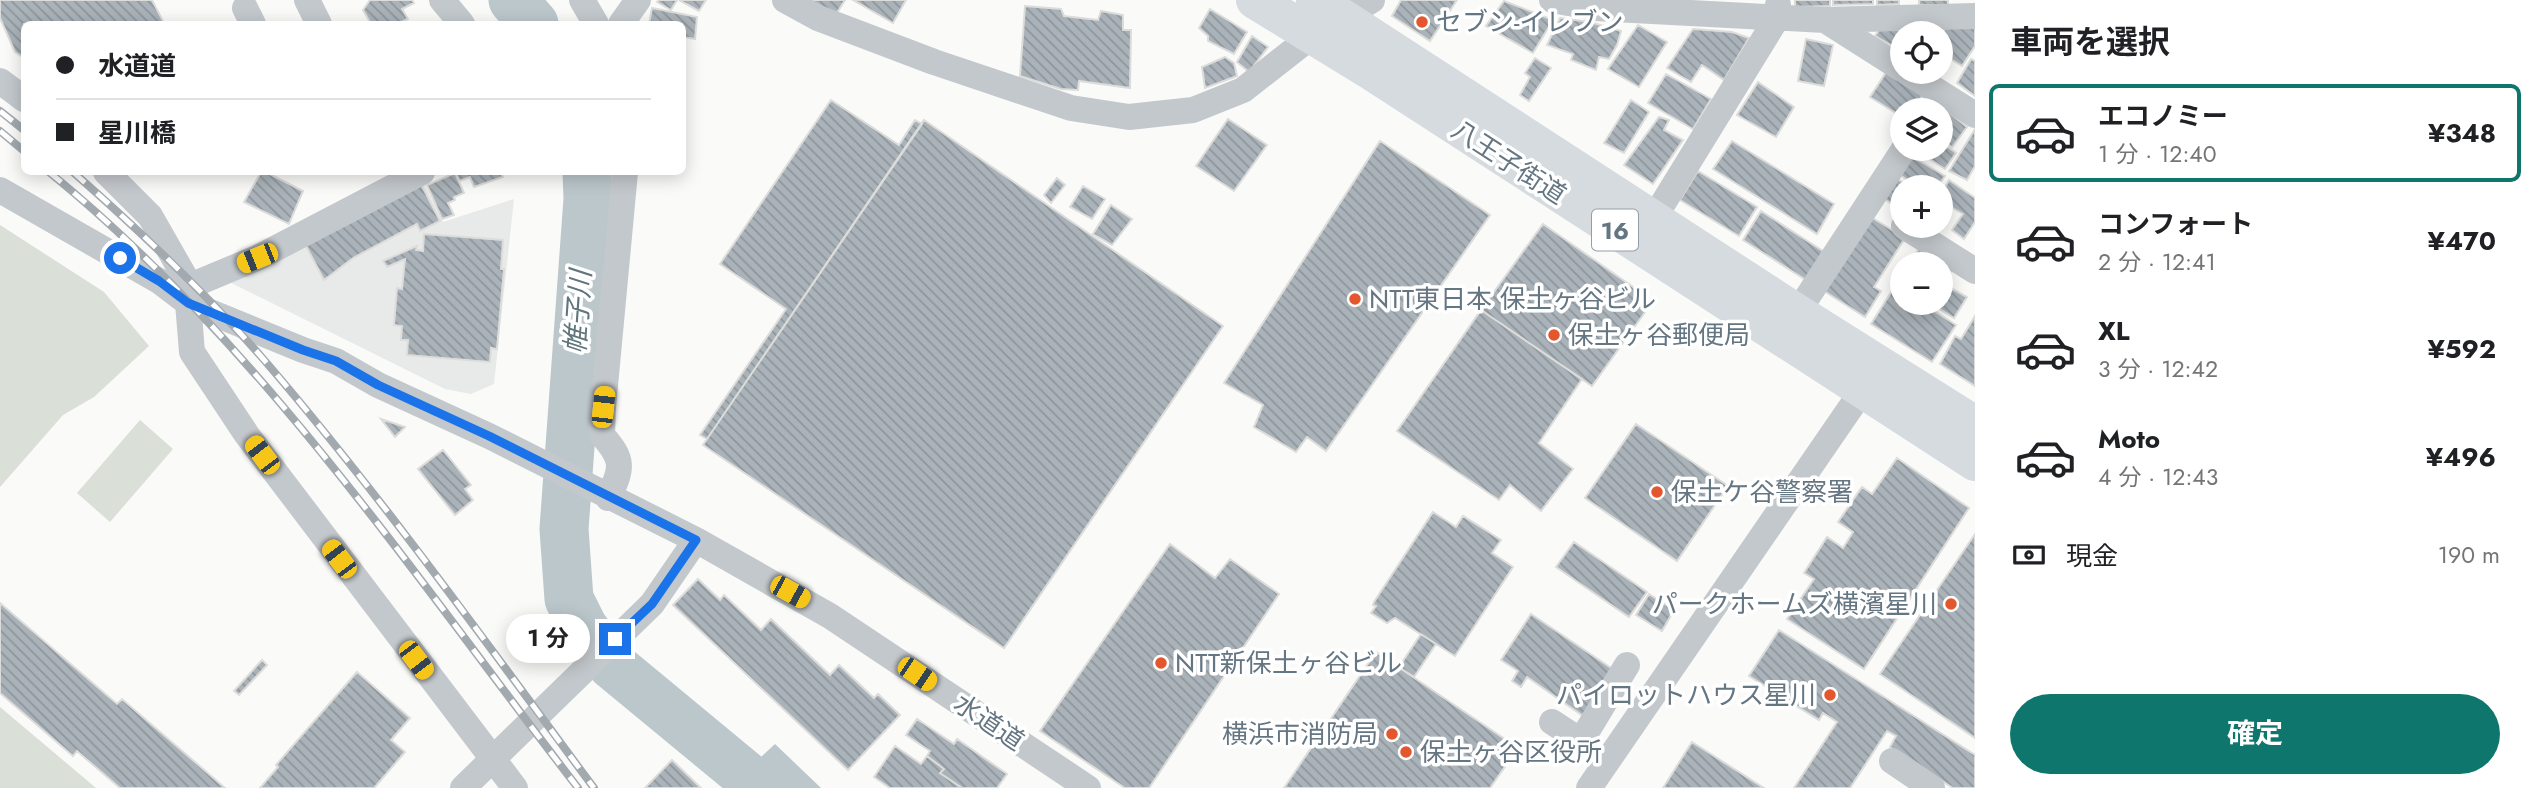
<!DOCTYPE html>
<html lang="ja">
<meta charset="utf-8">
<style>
body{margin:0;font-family:Jost,"Noto Sans JP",sans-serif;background:#f2f2f2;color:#202124;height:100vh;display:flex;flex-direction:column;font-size:26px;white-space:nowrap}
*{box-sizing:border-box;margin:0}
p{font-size:23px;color:#757577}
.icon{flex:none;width:38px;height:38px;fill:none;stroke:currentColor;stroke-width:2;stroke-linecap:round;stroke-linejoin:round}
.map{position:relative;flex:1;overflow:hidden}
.drawer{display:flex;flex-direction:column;background:#fff;width:560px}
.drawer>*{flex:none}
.guide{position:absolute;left:21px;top:21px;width:665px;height:154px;border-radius:10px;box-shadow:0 4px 18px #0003;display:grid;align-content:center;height:154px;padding:0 35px;background:#fff}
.tools{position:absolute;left:1890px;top:21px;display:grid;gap:14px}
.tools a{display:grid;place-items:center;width:63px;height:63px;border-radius:50%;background:#fff;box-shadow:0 4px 18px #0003;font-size:35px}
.end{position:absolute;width:32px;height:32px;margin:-16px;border:9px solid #1a73e8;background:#fff;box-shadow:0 0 0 4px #fff}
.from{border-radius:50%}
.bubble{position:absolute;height:49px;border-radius:24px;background:#fff;box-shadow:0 4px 18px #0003;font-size:23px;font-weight:700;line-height:49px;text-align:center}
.car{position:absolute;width:21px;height:42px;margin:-21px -10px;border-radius:9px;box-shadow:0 0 5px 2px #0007;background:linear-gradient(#f5c518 24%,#345 0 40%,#f5c518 0 76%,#345 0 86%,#f5c518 0)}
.guide b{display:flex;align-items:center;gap:24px;height:66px;font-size:26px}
.guide b+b{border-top:2px solid #e0e0e0}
.guide i{width:18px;height:18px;background:#202124}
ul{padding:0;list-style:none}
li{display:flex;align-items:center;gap:21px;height:98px;margin:0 14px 10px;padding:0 21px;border:4px solid transparent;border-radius:10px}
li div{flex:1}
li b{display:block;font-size:26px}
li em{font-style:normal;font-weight:700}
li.on{border-color:#0f766e}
li>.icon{width:63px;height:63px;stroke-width:1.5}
h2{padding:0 35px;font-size:32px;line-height:84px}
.pay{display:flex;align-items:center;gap:18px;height:77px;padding:0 35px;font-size:26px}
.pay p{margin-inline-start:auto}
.cta{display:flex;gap:14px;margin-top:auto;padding:14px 35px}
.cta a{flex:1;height:80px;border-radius:42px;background:#0f766e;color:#fff;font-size:28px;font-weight:700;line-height:80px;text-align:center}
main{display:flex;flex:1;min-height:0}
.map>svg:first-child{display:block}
</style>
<main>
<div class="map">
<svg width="1975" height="788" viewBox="0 0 1975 788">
<defs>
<pattern id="building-back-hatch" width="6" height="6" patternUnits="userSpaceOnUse" patternTransform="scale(1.75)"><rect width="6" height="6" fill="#aab3b9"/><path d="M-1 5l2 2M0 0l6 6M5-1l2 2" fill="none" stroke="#8e969c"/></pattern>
</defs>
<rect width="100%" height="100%" fill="#fafaf8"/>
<!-- built -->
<path fill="#e8e9e9" d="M422,178L443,222L514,199L494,384L471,394L445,389L223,279Z"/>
<!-- green -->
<path fill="#dadfd7" d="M0,225L104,292L149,346L94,397L63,415L0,487Z
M140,420L173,449L110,522L77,493Z
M0,707L96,788H0Z"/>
<!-- water -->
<path fill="#bbc7cb" d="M775,744L821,788H741L734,782Z"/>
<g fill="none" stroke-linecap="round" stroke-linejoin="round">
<!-- river -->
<path stroke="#bbc7cb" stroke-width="49" d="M513,0L534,24
M587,172L588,199L564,529L569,599L583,627L611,664L761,788"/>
</g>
<!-- building -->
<path fill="url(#building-back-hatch)" stroke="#dcdcda" stroke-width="2" d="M0,0H152L164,23L160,24H24V58L15,52L0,18Z
M370,0H412L414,3L402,9L408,19L397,24H371L363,10Z
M659,0H677L671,10L657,2Z
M679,0H706L699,11Z
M807,0H845L835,16Z
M853,0H906L893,23Z
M1401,0H1457L1430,41L1392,16Z
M1795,0H1830V6L1795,7Z
M1833,0H1873V4L1833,5Z
M1877,0H1899V4L1877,5Z
M1919,0H1948V5H1919Z
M1504,1L1553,20L1533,53L1486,26Z
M1025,6L1061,9L1064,16L1098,20L1101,11L1123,15V30H1131L1130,88L1079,81L1078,90L1061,89L1020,76Z
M652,8L697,17L695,39L682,37V24H649Z
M1210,9L1247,32L1234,54L1208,41V36L1199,28Z
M1560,18L1590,22L1621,31L1617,45L1609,59L1599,57L1596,70L1571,60L1573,54L1547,45Z
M1883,24H1917L1933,33H1902V51L1875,36Z
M1947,24L1975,26V46L1962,66L1941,53V35Z
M1638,25L1667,42L1639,87L1608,69Z
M1693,29L1732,32L1749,38L1724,80L1702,65L1691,82L1667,68Z
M1252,36L1268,47L1249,72L1237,62Z
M1806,39L1833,45L1824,86L1798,81Z
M1225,57L1234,63L1237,76L1205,88L1202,67Z
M1535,58L1551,68L1529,101L1520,95L1530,77L1525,73Z
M1971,59L1975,61V96L1957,83Z
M1887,71L1923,94L1915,110H1902V117L1870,97Z
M1666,74L1711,99L1693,129L1648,103Z
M1758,82L1794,107L1776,137L1737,115Z
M831,100L899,145L915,120L922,124L707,439L700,435L786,309L720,264Z
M1631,100L1649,112L1624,153L1604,143Z
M1943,108L1967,127L1952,147L1941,139V112Z
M1659,117L1669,120L1664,130L1683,140L1653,184L1624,165Z
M1228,119L1267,145L1234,191L1196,166Z
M924,120L1223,326L1004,648L703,445Z
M1975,129V166L1967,180L1949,171Z
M1380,141L1490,215L1326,451L1307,437L1296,452L1254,427L1263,405L1224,383Z
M1732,141L1834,204L1817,234L1713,169Z
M1941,142L1956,153L1945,169L1916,150L1941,149Z
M1911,156L1945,176L1937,187H1917L1899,174Z
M1698,171L1757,207L1739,236L1680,200Z
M261,172H266L303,191L289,224L244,202Z
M456,172H500L503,177L474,187L470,177L459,181Z
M455,173L464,193L454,197L455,200L448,203L454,215L442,219L427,185Z
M1057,178L1065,185L1051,203L1044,195Z
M1896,178L1909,187H1902V211L1883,198Z
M1949,180L1975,198V222L1964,239L1952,230L1963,214L1951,207L1941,223V194Z
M420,182L440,221L420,231L417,224L353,258L324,280L304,242Z
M1083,186L1105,199L1092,219L1070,207Z
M1111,205L1132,219L1112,245L1093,234Z
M1761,211L1823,251L1806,280L1743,240Z
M1871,217L1905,238L1874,287L1881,291L1865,317L1824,291Z
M1543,224L1653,301L1592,386L1481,310Z
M424,234L503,240L501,269H504L497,349L491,348L490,362L407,355L408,340H401L402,326L394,325L397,288L402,289L405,259L387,267L383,261L417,246L416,250L423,251Z
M1920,247L1953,268L1941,287V264H1909Z
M1902,275V303H1931L1928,307L1956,325L1932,362L1871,324Z
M1947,286L1967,297L1954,318L1935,306L1941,303V296Z
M1481,310L1582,379L1539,443L1573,469L1541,511L1510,485L1499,500L1397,431Z
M1975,316V386L1940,364L1955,336L1961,339Z
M381,419L405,427L395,437Z
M1636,424L1728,486L1677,561L1585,498Z
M443,450L471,485L465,489L473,500L455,515L418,469Z
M1897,458L1969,508L1864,669L1787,619L1814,579L1804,573L1827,537L1843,548L1853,532L1838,522L1862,487L1872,494Z
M1433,512L1456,527L1463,516L1501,540L1492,553L1513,567L1455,656L1395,618L1387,623L1371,613L1376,606L1373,605L1374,602Z
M1975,534V738L1880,674Z
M1574,542L1647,592L1629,617L1556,567Z
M1170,544L1215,578L1230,559L1279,594L1149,788H1125L1040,731Z
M698,579L720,600L724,595L761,630L771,619L830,675L839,665L874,698L878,694L900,715L848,770L673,605Z
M1649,594L1674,610L1662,631L1636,615Z
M0,603L117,704L122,699L225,788H120L77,751L73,756L0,693Z
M1531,614L1617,672L1586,718L1527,677L1521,687L1512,681L1518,671L1501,660Z
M1779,630L1975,755V788H1953L1890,747L1896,736L1887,731L1850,788H1794L1837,722L1823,713L1819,720L1749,676Z
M1421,634L1436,644L1414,677L1399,667Z
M1376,652L1518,748L1490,788H1284Z
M262,660L267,665L239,695L234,691Z
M357,672L410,718L391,740L405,752L374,788H260L278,767L276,765Z
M917,719L954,744L957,739L1007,774L997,788H962L940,773L944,769L927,756L930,751L906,735Z
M1692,742L1764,788H1663Z
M895,746L921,764L927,756L944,769L940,773L962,788H890L874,777Z
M672,760L701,788H645Z"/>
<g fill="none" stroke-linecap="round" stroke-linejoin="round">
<!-- minor -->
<path stroke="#c3c8cc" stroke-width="26" d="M307,0L319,24
M442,0L462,24
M582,0L596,24
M785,0L818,18L934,62L1071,108L1129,117L1193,110L1243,90L1312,36
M1552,0L1595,8L1825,20L1975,16
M245,8L253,24
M1342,18L1372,0
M1825,20L1902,69
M621,24L638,0
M1907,72L1975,115
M0,81L24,99
M106,172L150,216L190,286L188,303L192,352L247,435L515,788
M0,190L159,281L188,303L303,350L336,361L378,385L489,436L696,540L830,616L1088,788
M1654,218L1777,18L1778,5
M1904,226L1975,271
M190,286L257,258L422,172
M1797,313L1904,149
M608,498C623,468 624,460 602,435L603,407L625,172
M1552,722L1581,741L1627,665
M1892,761L1932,788
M463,788L652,604L696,540
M1589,788L1871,378"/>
<!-- highway -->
<path stroke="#d6dbdf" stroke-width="38" d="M1255,0L1371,71L1975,462
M1315,0L1797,313L1975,425"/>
<defs>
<path id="rail" d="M0,111L24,130
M0,131L24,151
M49,172C260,344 413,574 578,788
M73,172C140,231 206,293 265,361C382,497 487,644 594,788"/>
</defs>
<!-- rail casing -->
<use href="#rail" stroke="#a2aab0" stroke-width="8"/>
<!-- rail -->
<use href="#rail" stroke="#fff" stroke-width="5" stroke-dasharray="16" stroke-linecap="butt"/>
</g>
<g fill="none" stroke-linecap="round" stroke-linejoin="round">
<!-- route -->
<path stroke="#1a73e8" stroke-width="9" d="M120,258L159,281L188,303L303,350L336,361L378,385L489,436L696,540L652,604L615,639"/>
</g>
<!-- markers -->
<g fill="#e4572e" stroke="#fff" stroke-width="2.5">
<circle cx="1422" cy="22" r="7"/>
<circle cx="1355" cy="299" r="7"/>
<circle cx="1554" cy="335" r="7"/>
<circle cx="1657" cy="492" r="7"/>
<circle cx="1951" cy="604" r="7"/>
<circle cx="1161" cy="663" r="7"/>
<circle cx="1830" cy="695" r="7"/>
<circle cx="1392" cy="734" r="7"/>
<circle cx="1406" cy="752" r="7"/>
</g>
<g text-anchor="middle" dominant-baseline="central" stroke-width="7" stroke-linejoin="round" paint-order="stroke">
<!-- shield labels -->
<rect fill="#fff" stroke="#939fa8" stroke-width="2" x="1592" y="209.5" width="46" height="41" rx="5"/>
<g font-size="24" font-weight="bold" fill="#657683">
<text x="1615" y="230">16</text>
</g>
<!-- poi labels -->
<g font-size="26" fill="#657683" stroke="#fff" text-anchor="start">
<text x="1436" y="22">セブン-イレブン</text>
<text x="1369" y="299">NTT東日本 保土ヶ谷ビル</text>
<text x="1568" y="335">保土ヶ谷郵便局</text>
<text x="1671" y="492">保土ケ谷警察署</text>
<text x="1937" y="604" text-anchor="end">パークホームズ横濱星川</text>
<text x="1175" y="663">NTT新保土ヶ谷ビル</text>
<text x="1816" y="695" text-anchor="end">パイロットハウス星川</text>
<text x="1378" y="734" text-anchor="end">横浜市消防局</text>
<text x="1420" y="752">保土ヶ谷区役所</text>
</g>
<!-- street labels -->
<g font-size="26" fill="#657683" stroke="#fff">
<text transform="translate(1509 162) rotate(33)">八王子街道</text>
<text transform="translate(989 722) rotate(34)">水道道</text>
</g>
<!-- water labels -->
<g font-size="28" font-style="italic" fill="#60757c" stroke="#fff">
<text transform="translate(578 312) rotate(-86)">帷子川</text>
</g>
</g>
</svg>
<div class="tools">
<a><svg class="icon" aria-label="locate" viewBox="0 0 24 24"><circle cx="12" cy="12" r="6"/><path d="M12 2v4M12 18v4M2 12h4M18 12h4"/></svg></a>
<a><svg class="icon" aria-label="layers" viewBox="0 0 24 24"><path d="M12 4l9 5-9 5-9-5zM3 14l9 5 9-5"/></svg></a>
<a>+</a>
<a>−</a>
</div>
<i class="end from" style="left:120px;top:258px"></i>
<i class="end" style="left:615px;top:639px"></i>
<div class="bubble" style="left:506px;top:614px;width:84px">1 分</div>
<i class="car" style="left:257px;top:258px;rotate:248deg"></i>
<i class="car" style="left:603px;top:407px;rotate:6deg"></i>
<i class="car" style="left:262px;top:455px;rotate:323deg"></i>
<i class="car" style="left:339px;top:559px;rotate:323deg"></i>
<i class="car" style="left:790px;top:592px;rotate:119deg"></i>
<i class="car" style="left:416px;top:660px;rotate:143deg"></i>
<i class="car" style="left:917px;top:674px;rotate:124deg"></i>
<div class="guide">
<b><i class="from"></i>水道道</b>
<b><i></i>星川橋</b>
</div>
</div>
<section class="drawer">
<h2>車両を選択</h2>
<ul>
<li class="on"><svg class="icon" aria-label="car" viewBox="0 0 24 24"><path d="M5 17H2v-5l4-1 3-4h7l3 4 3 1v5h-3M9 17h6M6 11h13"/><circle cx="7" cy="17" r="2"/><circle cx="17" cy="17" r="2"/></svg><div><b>エコノミー</b><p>1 分 · 12:40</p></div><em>¥348</em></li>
<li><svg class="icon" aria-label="car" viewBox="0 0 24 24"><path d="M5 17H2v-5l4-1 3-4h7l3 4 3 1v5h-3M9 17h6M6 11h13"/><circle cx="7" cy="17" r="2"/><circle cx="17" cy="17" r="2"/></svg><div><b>コンフォート</b><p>2 分 · 12:41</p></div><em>¥470</em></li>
<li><svg class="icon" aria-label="car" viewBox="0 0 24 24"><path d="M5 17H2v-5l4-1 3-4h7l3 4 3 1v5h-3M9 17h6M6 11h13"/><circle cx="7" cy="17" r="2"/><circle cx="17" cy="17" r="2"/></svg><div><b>XL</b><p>3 分 · 12:42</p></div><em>¥592</em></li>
<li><svg class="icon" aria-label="car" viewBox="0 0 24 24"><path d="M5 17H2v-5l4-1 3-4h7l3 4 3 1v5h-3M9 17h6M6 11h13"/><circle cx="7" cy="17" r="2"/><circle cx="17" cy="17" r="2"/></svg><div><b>Moto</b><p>4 分 · 12:43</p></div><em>¥496</em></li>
</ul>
<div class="pay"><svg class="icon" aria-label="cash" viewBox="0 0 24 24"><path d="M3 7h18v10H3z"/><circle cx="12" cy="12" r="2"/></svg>現金<p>190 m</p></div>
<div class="cta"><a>確定</a></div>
</section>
</main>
